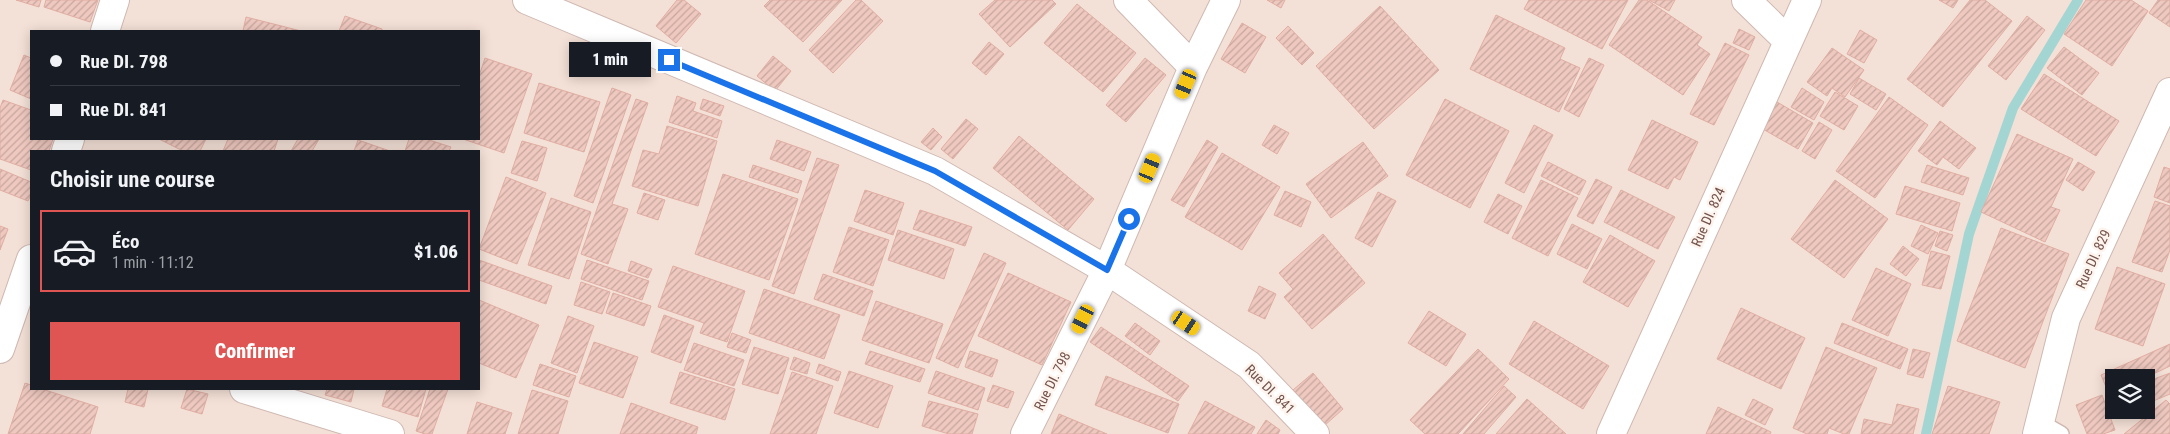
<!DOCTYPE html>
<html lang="fr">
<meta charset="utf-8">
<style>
body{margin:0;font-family:"Roboto Condensed",sans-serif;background:#242831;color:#f1f3f6;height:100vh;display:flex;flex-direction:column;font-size:19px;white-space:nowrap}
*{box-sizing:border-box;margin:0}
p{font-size:16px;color:#9ea1a6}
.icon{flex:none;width:28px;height:28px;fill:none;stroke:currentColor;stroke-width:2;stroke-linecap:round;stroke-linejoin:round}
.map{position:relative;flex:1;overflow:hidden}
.sheet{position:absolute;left:30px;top:150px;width:450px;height:240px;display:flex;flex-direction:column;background:#171b24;border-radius:0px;box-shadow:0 2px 12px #0003}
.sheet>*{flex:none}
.hud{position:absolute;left:30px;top:30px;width:450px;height:110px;border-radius:0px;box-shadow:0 2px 12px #0003;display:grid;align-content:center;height:110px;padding:0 20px;background:#171b24}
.tools{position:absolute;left:2105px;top:369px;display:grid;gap:10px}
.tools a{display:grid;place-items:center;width:50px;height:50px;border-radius:0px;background:#171b24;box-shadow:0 2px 12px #0003;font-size:25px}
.end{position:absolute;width:22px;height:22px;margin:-11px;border:6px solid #1a73e8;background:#fff;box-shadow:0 0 0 2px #fff}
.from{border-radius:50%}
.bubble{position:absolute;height:35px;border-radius:0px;background:#171b24;box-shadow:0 2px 12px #0003;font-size:16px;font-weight:800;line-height:35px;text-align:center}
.car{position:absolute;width:15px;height:30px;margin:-15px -8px;border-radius:6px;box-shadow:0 0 4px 1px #0007;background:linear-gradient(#f5c518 24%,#345 0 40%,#f5c518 0 76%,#345 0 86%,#f5c518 0)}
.hud b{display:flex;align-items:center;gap:18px;height:48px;font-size:19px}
.hud b+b{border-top:1px solid #363941}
.hud i{width:12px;height:12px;background:#f1f3f6}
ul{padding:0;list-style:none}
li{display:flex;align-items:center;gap:15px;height:82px;margin:0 10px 8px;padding:0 10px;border:2px solid transparent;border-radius:0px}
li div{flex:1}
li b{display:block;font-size:19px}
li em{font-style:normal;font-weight:800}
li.selected{border-color:#df5553}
li>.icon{width:45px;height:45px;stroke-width:1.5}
h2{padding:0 20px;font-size:22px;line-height:60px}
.action{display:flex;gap:10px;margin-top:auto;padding:10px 20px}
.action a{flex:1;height:58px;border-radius:0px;background:#df5553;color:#fff;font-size:20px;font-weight:800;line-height:58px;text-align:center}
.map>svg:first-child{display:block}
</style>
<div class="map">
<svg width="2170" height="434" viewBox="0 0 2170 434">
<defs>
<pattern id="building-hatch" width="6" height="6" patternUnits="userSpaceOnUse" patternTransform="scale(1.25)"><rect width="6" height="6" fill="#efc9c0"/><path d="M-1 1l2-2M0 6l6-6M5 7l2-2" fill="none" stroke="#c6a69e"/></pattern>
</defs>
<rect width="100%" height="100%" fill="#fbefe7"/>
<!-- residential -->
<path fill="#f3e0d6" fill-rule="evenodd" d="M0,0H2170V434H0ZM31,31H479V139H31ZM31,151H479V389H31ZM2114,378H2146V410H2114Z"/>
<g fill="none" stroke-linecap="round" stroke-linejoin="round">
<!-- stream -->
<path stroke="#a3d5d3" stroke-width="10" d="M1926,434L1969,234L2013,108L2078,0"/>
</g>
<!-- building -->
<path fill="url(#building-hatch)" stroke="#e1ada2" d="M16,0H41L39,7Z
M46,0H98L90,22L44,7Z
M677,0H684L701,14L676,43L656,26Z
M770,0H842L803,42L764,6Z
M856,0H861L883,21L833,73L809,50Z
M995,0H1052L1056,4L1010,47L979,14Z
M1267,0H1285L1281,8Z
M1529,0H1628L1602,49L1524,9Z
M1639,0H1647L1702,37L1697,45L1710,54L1683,95L1609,45Z
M1649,0H1675L1669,11Z
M1939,0H1958L1953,8Z
M1970,0H1985L2012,21L1943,107L1907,79Z
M2086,0H2131L2148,11L2112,66L2064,34Z
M2158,0H2170V27L2149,13Z
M1077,4L1136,53L1103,92L1044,43Z
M1380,6L1439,70L1374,129L1316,66Z
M1496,15L1565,48L1560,59L1580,68L1559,112L1470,69Z
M345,16L382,29V31H339Z
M2027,16L2045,30L2006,80L1988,66Z
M246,17L301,31H243Z
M1242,23L1266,37L1245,73L1221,59Z
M1288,26L1314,53L1302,65L1276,38Z
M1739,29L1755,37L1749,50L1733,43Z
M1860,30L1877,40L1864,63L1847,54Z
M989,42L1004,54L986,75L972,63Z
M1725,43L1749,55L1714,125L1690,114Z
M2064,47L2099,73L2082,95L2047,68Z
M1832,48L1864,70L1845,97L1832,88L1827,96L1807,82Z
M24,55L31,58V99L10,90Z
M773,56L791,71L775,91L757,76Z
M485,58L532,74L504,153L463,139H479V76Z
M1145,58L1166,75L1126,122L1106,105Z
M1589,58L1604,65L1579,117L1564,109Z
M2044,74L2119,121L2096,156L2021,109Z
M1859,78L1886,94L1876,110L1850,94Z
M539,83L600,102L584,152L524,133Z
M612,88L631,95L593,203L574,196Z
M1802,88L1824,102L1814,120L1791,107Z
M1835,92L1858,106L1844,130L1820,116Z
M677,96L696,103L693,111L722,121L717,138L669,122Z
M1889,97L1928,125L1875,198L1836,171Z
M636,99L648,103L612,204L628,209L608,264L581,254Z
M703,99L724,106L720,116L700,109Z
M1445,99L1509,131L1470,208L1406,175Z
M3,100L31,110V139H53L49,151H31V170L0,159V108Z
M1777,102L1813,123L1798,149L1761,128Z
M966,119L978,129L953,159L941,149Z
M1652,120L1698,142L1680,180L1674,177L1668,189L1628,170Z
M1940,121L1976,148L1959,169L1943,157L1937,165L1918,151Z
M1819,122L1832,130L1815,159L1802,151Z
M1274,125L1289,133L1277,154L1262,145Z
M1534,125L1553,135L1524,193L1505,183Z
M667,126L717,141L698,206L632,186L643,150L659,154Z
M933,128L942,137L931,150L921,142Z
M2017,134L2073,159L2051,207L2060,210L2045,242L1981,212Z
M1019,136L1094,199L1068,230L993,168Z
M159,139H206L200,151H183Z
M228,139H278L274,151H223Z
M298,139H319L312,151H291Z
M409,139H426L451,147L449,151H405Z
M358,140L390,151H354Z
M777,140L811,152L804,171L770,159Z
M1207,140L1218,147L1184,207L1171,200Z
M522,141L547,148L537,181L511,173Z
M1363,142L1388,176L1331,218L1306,184Z
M1222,153L1280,187L1242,250L1185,217Z
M817,158L839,165L794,294L772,286Z
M1548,162L1586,181L1579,195L1541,176Z
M2078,162L2095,172L2083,191L2066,180Z
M753,165L802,181L798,193L749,177Z
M1927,165L1969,178L1963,195L1921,182Z
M2164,167L2170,169V203L2154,197Z
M0,169L31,182V195L28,201L0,190Z
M723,174L798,199L769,280L695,254Z
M506,177L546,193L517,264L479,249Z
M1596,179L1612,187L1593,224L1577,216Z
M1541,180L1578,198L1548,256L1512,238Z
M1835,180L1888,219L1844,278L1791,239Z
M1905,186L1960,203L1952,231L1896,214Z
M865,190L904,203L893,235L854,221Z
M1621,190L1675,217L1658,249L1604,222Z
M1285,191L1311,202L1301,227L1274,215Z
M1378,192L1396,201L1372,247L1355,238Z
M644,193L665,200L658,220L637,213Z
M1498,194L1522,206L1508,234L1484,222Z
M551,198L591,212L569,279L528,265Z
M2155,201L2170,206V250L2162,272L2132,262Z
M920,210L972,227L965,246L913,229Z
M1572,224L1602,239L1587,269L1557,254Z
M1921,225L1938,233L1928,254L1911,246Z
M0,226L8,229L0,250Z
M849,227L889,240L873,286L833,272Z
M2001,228L2069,254L2025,368L1957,341Z
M898,230L954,249L944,279L888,260Z
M1940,231L1953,235L1947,251L1935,246Z
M1323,234L1365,283L1312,329L1284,297L1293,289L1279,273Z
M1610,235L1655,261L1628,307L1583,282Z
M1903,246L1919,259L1906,276L1890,264Z
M1931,251L1950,256L1941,289L1922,285Z
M984,253L1006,263L958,368L936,358Z
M479,260L552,286L546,304L479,280Z
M587,260L649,281L642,300L581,279Z
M631,261L652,269L648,278L628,271Z
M673,266L745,291L727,342L700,333L704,323L658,307Z
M2117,267L2165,284L2143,346L2095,329Z
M1876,268L1911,284L1888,336L1852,320Z
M1008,273L1071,302L1042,365L978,336Z
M823,274L873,291L864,316L814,299Z
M581,282L610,292L602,314L574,305Z
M1259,286L1276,294L1265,319L1248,311Z
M764,289L840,315L824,359L749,333Z
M613,293L651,306L644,326L606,313Z
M479,300L539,325L516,378L479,363Z
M876,301L943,324L929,363L862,340Z
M1741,308L1805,338L1781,389L1717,359Z
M1429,311L1466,334L1446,366L1408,343Z
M664,315L694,326L681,363L651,352Z
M568,316L594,326L577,373L551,363Z
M1534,321L1609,366L1583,409L1509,364Z
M1135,323L1160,341L1150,355L1125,336Z
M1842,323L1908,349L1900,369L1834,343Z
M1101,327L1189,386L1178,401L1090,342Z
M732,333L751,340L746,353L727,347Z
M594,342L638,357L623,398L579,383Z
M694,343L744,360L734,386L684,370Z
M2170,344V366L2145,378H2114V392L2109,394L2101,375Z
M754,347L789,358L778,394L742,384Z
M1826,347L1877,368L1849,434H1844L1829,428L1827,434H1807L1793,428Z
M1478,349L1509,379L1458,434H1425L1410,420Z
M1913,349L1930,353L1923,378L1907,374Z
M870,351L925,369L920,382L865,364Z
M970,351L998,360L992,377L965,367Z
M794,357L810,363L807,374L790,369Z
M540,364L576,376L569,397L533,385Z
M819,364L841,372L838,381L816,373Z
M849,371L893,386L878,428L834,413Z
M936,371L985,388L978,410L928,393Z
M680,372L735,389L725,420L670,403Z
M792,372L833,386L816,434H770Z
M1313,373L1343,409L1324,426L1293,390Z
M2170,373V394L2146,404V382Z
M1106,376L1179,404L1168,433L1095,405Z
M25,383L31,385V389H42L98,407L90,434H8Z
M993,385L1014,392L1008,408L987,401Z
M1504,386L1516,397L1484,434H1463Z
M1948,386L2000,402L1989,434H1932Z
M128,389H148L144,407L125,402Z
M187,389L208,394L202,414L181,408Z
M327,389H354L351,402L325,395Z
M387,389H426L418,417L382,406Z
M430,389H448L432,434H425L416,431Z
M532,390L568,401L558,434H518Z
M2102,395L2115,430L2103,434H2087L2076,405Z
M1527,399L1566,434H1496Z
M1753,399L1773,409L1765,425L1745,415Z
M2166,400L2170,404V434H2124Z
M929,401L978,414L972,434H949L922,426Z
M1205,401L1255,427L1251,434H1188Z
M477,402L512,413L505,434H467Z
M631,403L698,427L696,434H620Z
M1897,404L1919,409L1913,434H1861L1864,419L1892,425Z
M1718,407L1771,432L1770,434H1706Z
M1059,414L1107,434H1051Z
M1266,420L1280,430L1278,434H1257Z"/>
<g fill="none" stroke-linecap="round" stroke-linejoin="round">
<defs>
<path id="service" d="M2040,422L2061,434"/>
<path id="minor" d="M527,0L935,171L1107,270L1249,365L1315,434
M1128,0L1193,67
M1746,0L1787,40
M105,31L115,0
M66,151L70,139
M0,349L31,259
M244,389L390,434
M1025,434L1107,270L1193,67L1226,0
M1611,434L1807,0"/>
<path id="tertiary" d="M2037,434L2066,318L2170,92"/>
</defs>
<!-- service casing -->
<use href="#service" stroke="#cfb8b1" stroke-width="18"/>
<!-- minor casing -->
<use href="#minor" stroke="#cfb8b1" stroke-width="30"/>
<!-- tertiary casing -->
<use href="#tertiary" stroke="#cfb8b1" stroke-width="30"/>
<!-- service -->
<use href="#service" stroke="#fff" stroke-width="15"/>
<!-- minor -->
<use href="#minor" stroke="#fff" stroke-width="28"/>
<!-- tertiary -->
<use href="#tertiary" stroke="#fff" stroke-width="28"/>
</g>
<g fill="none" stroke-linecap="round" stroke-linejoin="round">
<!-- route -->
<path stroke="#1a73e8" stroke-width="6" d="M669,60L935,171L1107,270L1129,219"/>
</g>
<g text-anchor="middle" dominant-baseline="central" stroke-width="5" stroke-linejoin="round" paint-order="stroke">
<!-- street labels -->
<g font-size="14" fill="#74534d" stroke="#fef4ee">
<text transform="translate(1708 217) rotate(-66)">Rue DI. 824</text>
<text transform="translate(2093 259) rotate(-65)">Rue DI. 829</text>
<text transform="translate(1052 381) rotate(-63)">Rue DI. 798</text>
<text transform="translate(1270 389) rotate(45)">Rue DI. 841</text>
</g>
</g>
</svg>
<div class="tools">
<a><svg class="icon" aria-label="layers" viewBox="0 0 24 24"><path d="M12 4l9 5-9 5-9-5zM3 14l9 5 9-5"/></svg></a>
</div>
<i class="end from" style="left:1129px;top:219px"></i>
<i class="end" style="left:669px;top:60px"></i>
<div class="bubble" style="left:569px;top:42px;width:82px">1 min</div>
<i class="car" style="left:1186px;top:84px;rotate:203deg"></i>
<i class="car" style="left:1150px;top:168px;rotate:23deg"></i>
<i class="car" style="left:1083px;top:319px;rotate:207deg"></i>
<i class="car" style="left:1186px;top:323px;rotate:124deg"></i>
<div class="hud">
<b><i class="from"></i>Rue DI. 798</b>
<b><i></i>Rue DI. 841</b>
</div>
<section class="sheet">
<h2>Choisir une course</h2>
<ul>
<li class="selected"><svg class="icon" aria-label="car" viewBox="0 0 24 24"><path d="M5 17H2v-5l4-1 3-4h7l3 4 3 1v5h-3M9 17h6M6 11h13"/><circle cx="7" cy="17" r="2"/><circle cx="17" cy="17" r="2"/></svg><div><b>Éco</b><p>1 min · 11:12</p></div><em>$1.06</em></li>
</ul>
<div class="action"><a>Confirmer</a></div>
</section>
</div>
